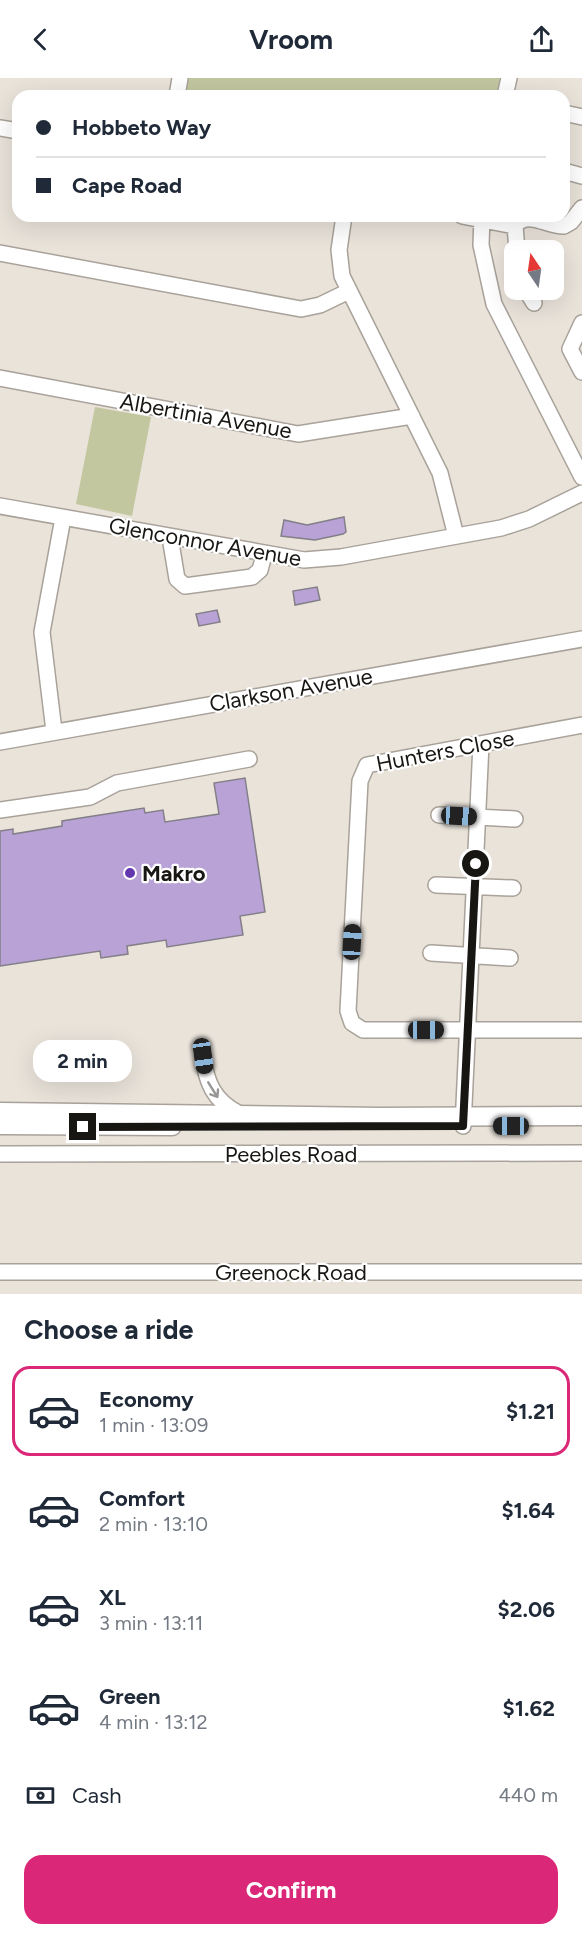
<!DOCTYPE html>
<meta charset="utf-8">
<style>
body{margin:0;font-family:Figtree,sans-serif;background:#f2f2f3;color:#1f2937;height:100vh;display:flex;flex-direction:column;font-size:22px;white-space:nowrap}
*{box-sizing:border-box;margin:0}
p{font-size:20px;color:#747a83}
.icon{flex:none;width:33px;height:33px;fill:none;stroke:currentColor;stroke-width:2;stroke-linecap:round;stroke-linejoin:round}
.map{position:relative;height:1216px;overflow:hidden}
.drawer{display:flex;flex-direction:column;background:#fff;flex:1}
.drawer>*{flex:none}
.guide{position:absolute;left:12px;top:12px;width:558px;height:132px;border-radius:18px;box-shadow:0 6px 24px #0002;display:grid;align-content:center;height:132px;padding:0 24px;background:#fff}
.needle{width:39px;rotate:347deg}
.tools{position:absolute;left:504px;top:162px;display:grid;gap:12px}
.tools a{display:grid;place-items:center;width:60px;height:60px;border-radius:12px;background:#fff;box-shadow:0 6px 24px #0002;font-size:30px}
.end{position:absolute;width:27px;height:27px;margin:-14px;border:8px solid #181613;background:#fff;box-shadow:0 0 0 3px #fff}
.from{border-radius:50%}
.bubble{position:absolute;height:42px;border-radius:18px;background:#fff;box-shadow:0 6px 24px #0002;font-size:20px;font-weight:700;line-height:42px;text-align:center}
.car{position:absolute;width:18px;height:36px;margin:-18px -9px;border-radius:8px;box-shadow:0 0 4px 2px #0007;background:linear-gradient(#222 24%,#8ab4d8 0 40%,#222 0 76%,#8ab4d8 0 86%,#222 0)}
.guide b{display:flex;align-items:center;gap:21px;height:57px;font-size:22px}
.guide b+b{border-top:2px solid #e0e1e3}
.guide i{width:15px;height:15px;background:#1f2937}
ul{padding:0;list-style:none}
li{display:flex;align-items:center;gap:18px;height:90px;margin:0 12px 9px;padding:0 12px;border:3px solid transparent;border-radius:18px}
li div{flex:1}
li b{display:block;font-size:22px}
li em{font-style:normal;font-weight:700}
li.on{border-color:#db2777}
li>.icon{width:54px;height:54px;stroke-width:1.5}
h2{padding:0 24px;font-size:27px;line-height:72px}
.pay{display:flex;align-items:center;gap:15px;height:66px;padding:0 24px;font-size:22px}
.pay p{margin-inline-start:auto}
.cta{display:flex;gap:12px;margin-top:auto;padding:12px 24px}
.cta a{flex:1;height:69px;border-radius:18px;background:#db2777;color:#fff;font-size:24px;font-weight:700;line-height:69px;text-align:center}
header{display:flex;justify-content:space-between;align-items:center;height:78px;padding:0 24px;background:#fff;font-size:27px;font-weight:700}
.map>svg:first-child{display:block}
</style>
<header><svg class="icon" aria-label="back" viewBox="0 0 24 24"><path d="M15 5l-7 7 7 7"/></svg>Vroom<svg class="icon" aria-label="share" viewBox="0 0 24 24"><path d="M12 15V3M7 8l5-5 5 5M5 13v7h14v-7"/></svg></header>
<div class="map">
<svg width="582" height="1216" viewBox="0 0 582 1216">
<rect width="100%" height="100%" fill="#e9e3da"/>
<!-- green -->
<path fill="#c2c7a0" d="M187,0H500L496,18H184Z
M95,329L151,339L132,438L76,426Z"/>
<!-- building -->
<path fill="#b9a2d5" stroke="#837f88" stroke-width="1.5" d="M344,439L346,454L343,456L315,462L281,458L284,442L307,447Z
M317,509L320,522L295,527L293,513Z
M217,532L220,544L199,548L196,536Z
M245,700L265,834L240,838L243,857L167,869L166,862L127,868L128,876L101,880L100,873L0,888V753L13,751V756L62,748V743L144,730L145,735L163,732L165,744L219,736L214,705Z"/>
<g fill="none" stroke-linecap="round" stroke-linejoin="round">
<defs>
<path id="minor" d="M177,18L180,0
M505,18L509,0
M564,35L582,39
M0,50L18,53
M564,93L582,98
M344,138L339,172L342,198L440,395L456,458
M462,138L515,148
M482,138L481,167L494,226L582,399
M517,172L515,148C527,131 548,149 564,148L571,144L582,130
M0,175L301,231L320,227L349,213
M526,212L534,225
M582,245L570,271L582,294
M0,300L298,356L412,338
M0,428L304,482L341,479L501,450L529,441L582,415
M170,459L177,501L185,508L252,499L260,492L264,477
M582,647L367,687L360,703L348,933L352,945L363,952H582
M54,653L42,554L63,440
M0,664L582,561
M0,732L90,719L117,705L249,681
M439,737L515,741
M436,807L513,810
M431,875L510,880
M203,978C206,1004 214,1023 238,1035
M463,1048L481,666
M0,1076L582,1075
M0,1194H582"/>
<path id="major" d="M0,1034L381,1039L582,1038
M0,1047L172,1048"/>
</defs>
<!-- minor casing -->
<use href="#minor" stroke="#a8a29a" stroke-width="18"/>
<!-- major casing -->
<use href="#major" stroke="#a8a29a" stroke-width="21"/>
<!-- minor -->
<use href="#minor" stroke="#fff" stroke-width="15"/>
<!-- major -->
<use href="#major" stroke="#fff" stroke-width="18"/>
</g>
<!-- one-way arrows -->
<defs><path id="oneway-shaft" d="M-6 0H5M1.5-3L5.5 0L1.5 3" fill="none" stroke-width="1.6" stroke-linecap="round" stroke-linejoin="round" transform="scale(1.5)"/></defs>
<use stroke="#979695" href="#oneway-shaft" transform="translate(213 1012) rotate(58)"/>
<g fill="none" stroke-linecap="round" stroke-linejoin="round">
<!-- route -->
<path stroke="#181613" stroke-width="8" d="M83,1049L463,1048L476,786"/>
</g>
<!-- markers -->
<circle fill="#6337af" stroke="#fff" stroke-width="2" cx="130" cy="795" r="6"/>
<g text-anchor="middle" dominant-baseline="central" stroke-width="4.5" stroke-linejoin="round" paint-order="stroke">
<!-- street labels -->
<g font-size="22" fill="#181613" stroke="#fff">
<text transform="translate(206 338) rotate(10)">Albertinia Avenue</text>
<text transform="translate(205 464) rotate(10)">Glenconnor Avenue</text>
<text transform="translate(291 612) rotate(-10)">Clarkson Avenue</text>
<text transform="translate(445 673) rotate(-11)">Hunters Close</text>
<text x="291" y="1076">Peebles Road</text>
<text x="291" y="1194">Greenock Road</text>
</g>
<!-- poi labels -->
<g font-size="22" font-weight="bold" fill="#181613" stroke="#fff" text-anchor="start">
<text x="142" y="795">Makro</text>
</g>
</g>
</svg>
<div class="tools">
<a><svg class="needle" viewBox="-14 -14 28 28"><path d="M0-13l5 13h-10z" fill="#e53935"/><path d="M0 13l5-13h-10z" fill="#747a83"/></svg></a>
</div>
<i class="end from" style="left:476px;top:786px"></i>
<i class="end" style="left:83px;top:1049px"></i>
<div class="bubble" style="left:33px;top:962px;width:99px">2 min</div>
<i class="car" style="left:459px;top:738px;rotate:93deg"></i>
<i class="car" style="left:352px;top:864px;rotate:3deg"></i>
<i class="car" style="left:426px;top:952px;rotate:90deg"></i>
<i class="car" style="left:203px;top:978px;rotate:172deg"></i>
<i class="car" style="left:511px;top:1048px;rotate:270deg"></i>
<div class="guide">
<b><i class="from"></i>Hobbeto Way</b>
<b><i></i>Cape Road</b>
</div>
</div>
<section class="drawer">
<h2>Choose a ride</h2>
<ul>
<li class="on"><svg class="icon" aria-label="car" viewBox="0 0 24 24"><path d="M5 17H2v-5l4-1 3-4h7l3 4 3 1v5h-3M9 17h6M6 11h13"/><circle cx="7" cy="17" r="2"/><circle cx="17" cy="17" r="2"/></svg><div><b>Economy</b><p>1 min · 13:09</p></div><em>$1.21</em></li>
<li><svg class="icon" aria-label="car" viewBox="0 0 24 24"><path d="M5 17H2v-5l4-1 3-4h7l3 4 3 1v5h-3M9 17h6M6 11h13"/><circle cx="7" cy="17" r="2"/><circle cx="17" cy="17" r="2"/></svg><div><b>Comfort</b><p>2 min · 13:10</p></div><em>$1.64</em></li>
<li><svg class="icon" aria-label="car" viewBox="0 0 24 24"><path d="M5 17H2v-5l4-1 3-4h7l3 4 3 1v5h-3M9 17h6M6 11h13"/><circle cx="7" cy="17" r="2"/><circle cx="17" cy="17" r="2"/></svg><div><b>XL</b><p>3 min · 13:11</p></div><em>$2.06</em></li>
<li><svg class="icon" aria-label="car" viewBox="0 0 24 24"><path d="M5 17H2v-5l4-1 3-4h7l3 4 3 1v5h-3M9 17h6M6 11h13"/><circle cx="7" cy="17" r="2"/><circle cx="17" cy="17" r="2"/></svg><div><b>Green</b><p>4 min · 13:12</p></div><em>$1.62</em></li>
</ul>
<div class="pay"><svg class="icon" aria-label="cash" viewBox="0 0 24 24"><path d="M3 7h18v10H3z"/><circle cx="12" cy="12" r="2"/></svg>Cash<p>440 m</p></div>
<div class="cta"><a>Confirm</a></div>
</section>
